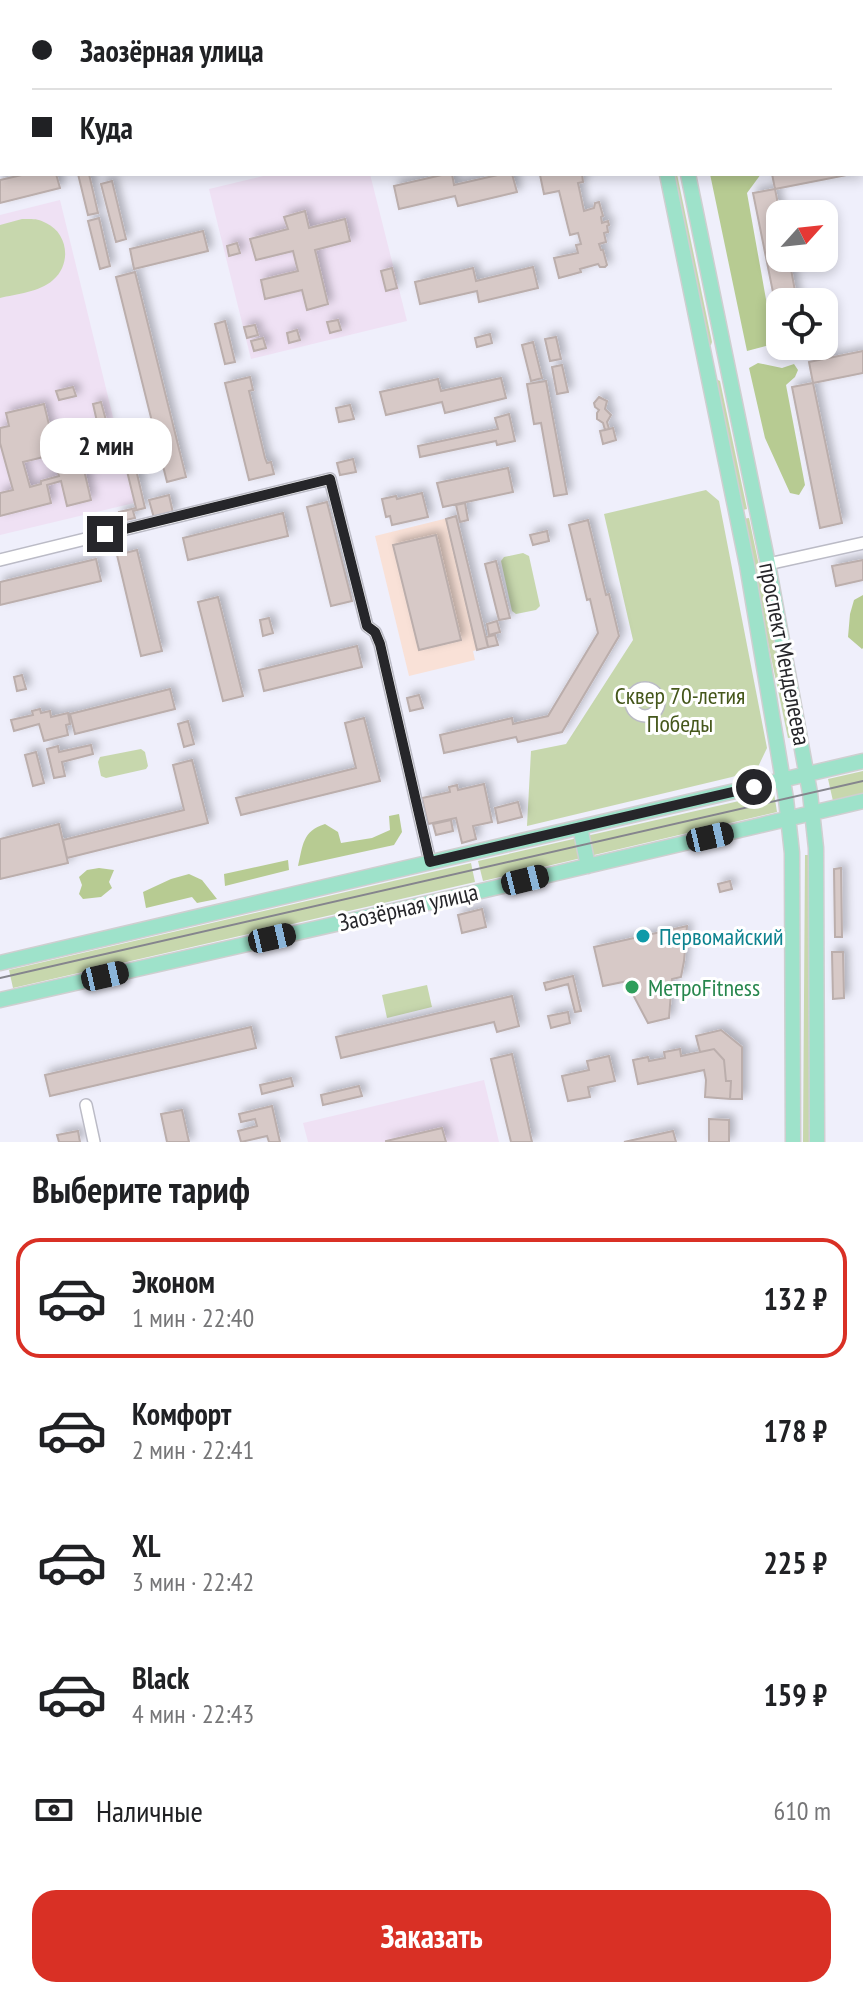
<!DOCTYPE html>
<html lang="ru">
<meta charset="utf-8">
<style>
body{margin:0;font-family:"PT Sans Narrow",sans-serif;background:#f2f2f2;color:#202124;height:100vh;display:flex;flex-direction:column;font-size:30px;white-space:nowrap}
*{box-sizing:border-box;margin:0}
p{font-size:26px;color:#757577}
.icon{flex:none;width:44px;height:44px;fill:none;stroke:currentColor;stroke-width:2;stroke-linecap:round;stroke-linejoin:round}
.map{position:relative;height:1142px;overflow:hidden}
.sheet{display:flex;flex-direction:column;background:#fff;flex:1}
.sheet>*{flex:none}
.hud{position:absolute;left:0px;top:0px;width:864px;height:176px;box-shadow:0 4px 12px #0003;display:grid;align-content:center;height:176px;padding:0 32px;background:#fff}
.needle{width:52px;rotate:63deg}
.controls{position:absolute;left:766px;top:200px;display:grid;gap:16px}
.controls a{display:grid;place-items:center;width:72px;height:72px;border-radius:16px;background:#fff;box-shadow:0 4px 12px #0003;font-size:40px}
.end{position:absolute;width:36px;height:36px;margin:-18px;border:10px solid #26262a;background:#fff;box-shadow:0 0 0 4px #fff}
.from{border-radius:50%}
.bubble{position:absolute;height:56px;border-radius:24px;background:#fff;box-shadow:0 4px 12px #0003;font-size:26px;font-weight:800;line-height:56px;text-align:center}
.car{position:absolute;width:24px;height:48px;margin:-24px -12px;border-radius:10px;box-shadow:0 0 6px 2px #0007;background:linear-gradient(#222 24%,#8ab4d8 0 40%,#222 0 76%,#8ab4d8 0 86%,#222 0)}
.hud b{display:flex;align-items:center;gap:28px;height:76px;font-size:30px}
.hud b+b{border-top:2px solid #e0e0e0}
.hud i{width:20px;height:20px;background:#202124}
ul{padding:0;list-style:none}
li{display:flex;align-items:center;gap:24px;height:120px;margin:0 16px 12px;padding:0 16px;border:4px solid transparent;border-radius:24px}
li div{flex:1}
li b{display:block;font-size:30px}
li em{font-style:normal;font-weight:800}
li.current{border-color:#d93025}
li>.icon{width:72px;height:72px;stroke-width:1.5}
h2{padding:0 32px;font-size:36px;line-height:96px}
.pay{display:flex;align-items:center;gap:20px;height:88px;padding:0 32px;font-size:30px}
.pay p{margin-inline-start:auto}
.action{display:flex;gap:16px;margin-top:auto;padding:16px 32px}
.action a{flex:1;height:92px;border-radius:24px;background:#d93025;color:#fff;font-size:32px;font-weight:800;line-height:92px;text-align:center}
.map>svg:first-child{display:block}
</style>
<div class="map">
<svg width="863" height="1142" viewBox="0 0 863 1142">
<defs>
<filter id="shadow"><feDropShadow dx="4.5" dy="-4.5" stdDeviation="4" flood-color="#0004"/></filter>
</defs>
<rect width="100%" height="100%" fill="#efeffb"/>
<!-- industrial -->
<path fill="#f9e1d7" d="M456,516L488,647L473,651L475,660L409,676L375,536Z"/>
<!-- education -->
<path fill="#efe1f4" d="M272,174H370L407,321L251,359L209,189Z
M60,200L134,503L0,535V215Z
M484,1080L499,1142H308L303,1123Z"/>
<!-- green -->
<path fill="#c7d7ad" d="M670,174H677L712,342L711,345L708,347Z
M22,219C31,219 38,218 46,223C68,233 72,264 53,280C40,292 16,294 0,298V225Z
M716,379L720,381L747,509L739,511Z
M706,490L719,501L767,748L757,769L732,777L527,826L531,751L566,744L633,640L604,514Z
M749,518L795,737L788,738L742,519Z
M523,553L529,556L540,606L536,610L516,614L512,611L501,561L504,557Z
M141,749L145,752L148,766L146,769L106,778L101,776L98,762L100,757Z
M863,771V794L833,801L828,779Z
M774,793L777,812L483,881L478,861Z
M805,855H810L809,1142H803Z
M471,863L475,882L13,988L9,970Z
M427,985L432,1007L387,1018L382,995Z"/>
<!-- forest -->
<path fill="#b7cb92" d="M710,174H761L747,193L774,344L747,351Z
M758,363L782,368L794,364L798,370L795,377L786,385L805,485L799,495L790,493L765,438L749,368Z
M863,595V648L862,649L848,637L850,614L854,600Z
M399,814L402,832L394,845L298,866C303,846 302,831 325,824L338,832L341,843L372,838L390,830L389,816Z
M288,860L289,870L225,886L224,874Z
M99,868L114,870L109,882L112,888L101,897L83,899L79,894L82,885L79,877L87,870Z
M189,874L202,880L217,899L197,903L192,897L146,908L143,892L171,879Z"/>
<!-- building -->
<path fill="#d7c9c7" stroke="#bbaeac" stroke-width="2" filter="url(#shadow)" d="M0,0H33L34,2H2V29L0,22Z
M136,0H229V1L128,2Z
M26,174H56L60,188L0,203V180Z
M78,174H89L98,213L88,215Z
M446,174H452L454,185L502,174H512L517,192L458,206L455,196L399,209L394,186Z
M544,174H582L583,182L578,183L584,211L594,208L595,203L599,202L603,216L601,217L602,223L608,221L609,225L607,226L608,232L604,233L606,242L599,244L601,250H603L607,265L605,267H600L598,264L580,269L581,272L559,278L554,258L578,253L576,245L581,244L578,233L570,235L559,191L544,194L540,175Z
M772,174H847V175L775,189Z
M112,181L126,239L116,242L101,184Z
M775,189L780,214V258H789L797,302H780V327L753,193Z
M305,211L309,228L345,219L350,241L315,250L328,304L307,310L302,290L265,299L261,280L298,271L293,251L256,260L250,239L288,229L284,217Z
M99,218L110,266L100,269L88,221Z
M203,231L208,251L134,269L130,249Z
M237,243L240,253L229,256L227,246Z
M533,267L538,288L479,302L477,291L420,304L415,282L473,268L476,281Z
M392,268L397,288L386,291L381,271Z
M135,272L186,477L167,482L116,277Z
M338,320L341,330L330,333L327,322Z
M225,321L235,362L225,364L215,324Z
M255,325L258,335L247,338L244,327Z
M297,330L300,340L289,343L287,333Z
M490,334L492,343L477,347L475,338Z
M556,337L561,359L550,361L545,339Z
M263,338L266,348L254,351L251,341Z
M533,342L542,378L531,381L522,345Z
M863,351V373L813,383L809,362Z
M562,365L568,392L557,394L552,367Z
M250,377L253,390L249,391L265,458L267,463L271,462L274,474L249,480L225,383Z
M501,378L506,398L445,413L442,402L386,415L380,392L438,379L441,391Z
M546,381L567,494L554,496L541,423L534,424L527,384Z
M813,383L842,523L820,528L792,387Z
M73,387L76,396L59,400L56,391Z
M599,397L607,401L605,409L611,415L607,422L609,429L605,430L603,423L597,419V413L599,410L595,407L594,403Z
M101,402L107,424L98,426L93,404Z
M44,404L56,454L23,462L30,487L41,484V481L59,476L55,462L70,458L71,462L93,457L96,467L84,470L91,500L67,506L61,481L47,485L51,503L0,516V493L13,490L0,443V428L9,426L6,413Z
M350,405L354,419L339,422L336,408Z
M509,414L515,441L497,445L496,441L420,457L418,446L498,429L495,418Z
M613,428L616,440L603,444L600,431Z
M353,459L356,472L340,475L337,463Z
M135,465L145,508L133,511L135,518L121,521L119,512L136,508L126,467Z
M508,468L513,492L443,507L437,483Z
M422,493L428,517L392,525L390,516L386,517L382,499L396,496L397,499Z
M169,495L173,513L154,518L149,500Z
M327,502L352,601L331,606L307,507Z
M465,503L468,520L460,522L456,505Z
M283,513L288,536L188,560L183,538Z
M456,516L488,647L477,650L446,519Z
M588,520L606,595L609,594L619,636L562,732L518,742L516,737L444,753L440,735L512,718L513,724L548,716L598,633L590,599L587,600L569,525Z
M547,531L549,541L533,545L530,535Z
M436,535L461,640L419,650L393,545Z
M137,550L162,651L141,656L117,555Z
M96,559L101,581L0,605V582Z
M863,560V580L836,586L832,566Z
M496,561L510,618L499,620L485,564Z
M218,597L243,696L223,701L198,602Z
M269,618L273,633L263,636L260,620Z
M497,621L500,632L489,635L487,624Z
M495,635L498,645L488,647L486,637Z
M357,646L362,667L264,691L259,670Z
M22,675L26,689L17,691L14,677Z
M170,689L175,709L75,734L70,714Z
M419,695L423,708L410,711L407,698Z
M40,709L41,713L50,711L51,717L68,713L70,724L66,725L68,735L44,741L39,724L14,731L11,720L33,715L32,711Z
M364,718L380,781L241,815L236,798L356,768L345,723Z
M188,721L194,744L184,747L178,724Z
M91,745L93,754L62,762L65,776L54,778L47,749L58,746L59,752Z
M36,752L44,783L33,786L25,755Z
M192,760L208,823L67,858L63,840L184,810L173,765Z
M484,784L492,822L473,826L476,839L462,843L456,818L428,824L422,798L450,792L449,787L457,785L458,790Z
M518,802L522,817L498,823L495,808Z
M451,820L453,831L436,835L433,824Z
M59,824L68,863L0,879V839Z
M841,868L842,937H835L834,869Z
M730,881L732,889L720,892L718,884Z
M482,909L486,927L462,933L458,915Z
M687,926L684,961L681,977L672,979L669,1018L648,1023L630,989L628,981L603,986L594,947Z
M832,952H843L844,998L833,999Z
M573,976L581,1011L575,1012L568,984L546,990L544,983Z
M512,996L519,1026L497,1032L494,1022L341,1058L336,1037Z
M568,1012L570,1023L551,1028L548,1016Z
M251,1027L256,1048L50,1096L45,1075Z
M721,1030L742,1047V1099H730L731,1081H726L724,1060L714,1049L700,1052L696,1036Z
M680,1049L681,1056L714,1049L724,1060L726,1081H731L730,1099L705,1097L706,1080L704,1070L638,1084L633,1060L648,1057L649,1061L665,1058L664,1052Z
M512,1054L527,1119L532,1142H511L491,1059Z
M609,1056L615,1081L588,1087L590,1097L568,1101L562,1076L589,1070L587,1061Z
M291,1078L293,1086L262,1094L260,1085Z
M359,1086L362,1096L323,1105L321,1095Z
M272,1106L280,1142H269L267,1136L241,1142L238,1131L257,1126L255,1119L241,1122L239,1114Z
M182,1110L189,1142H167L161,1114Z
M709,1119L729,1120V1142H709Z
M442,1128L446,1142H386V1141Z
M78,1131L80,1142H59L57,1135Z
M673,1131L676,1142H624Z"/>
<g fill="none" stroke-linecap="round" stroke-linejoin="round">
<defs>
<path id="minor" d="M0,560L330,479L367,626L375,632L380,644L430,862
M768,564L863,543
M631 702a14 14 0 1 1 28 0a14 14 0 1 1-28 0Z
M86,1105L94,1142"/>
<path id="major" d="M628,0V2
M652,0V2
M667,174L747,565L786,799L792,853L793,1142
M688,174L768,564L810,793L816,848L817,1142
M580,827L588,866
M0,963L863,761
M0,1000L481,891L863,801"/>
</defs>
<!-- minor casing -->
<use href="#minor" stroke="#bbbbc6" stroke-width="14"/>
<!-- major casing -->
<use href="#major" stroke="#cfcfd0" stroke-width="17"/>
<!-- minor -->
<use href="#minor" stroke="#fff" stroke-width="11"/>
<!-- major -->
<use href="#major" stroke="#9ee2ca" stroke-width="14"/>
<!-- tram -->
<path stroke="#85858d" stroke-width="2" d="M0,978L863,781"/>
</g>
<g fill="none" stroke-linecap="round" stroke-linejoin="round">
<!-- route -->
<path stroke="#26262a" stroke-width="10" d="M105,534L330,479L367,626L375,632L380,644L430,862L754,787"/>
</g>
<!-- markers -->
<circle fill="#0f9aa8" stroke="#fff" stroke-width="3" cx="643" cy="936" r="8"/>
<circle fill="#2e9e5b" stroke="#fff" stroke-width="3" cx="632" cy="987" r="8"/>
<g text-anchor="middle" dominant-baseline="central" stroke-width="6" stroke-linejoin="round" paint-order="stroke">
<!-- street labels -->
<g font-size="24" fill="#26262a" stroke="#fff">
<text transform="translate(785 654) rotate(79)">проспект Менделеева</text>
<text transform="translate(408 907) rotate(-13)">Заозёрная улица</text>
</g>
<!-- park labels -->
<g font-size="24" fill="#45571b" stroke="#fff">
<text x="680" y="695">Сквер 70-летия<tspan x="680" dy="28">Победы</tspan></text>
</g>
<!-- culture labels -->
<g font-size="24" fill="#0d838f" stroke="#fff" text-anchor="start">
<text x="659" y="936">Первомайский</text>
</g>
<!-- leisure labels -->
<g font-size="24" fill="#27864d" stroke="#fff" text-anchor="start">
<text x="648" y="987">МетроFitness</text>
</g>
</g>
</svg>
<div class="controls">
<a><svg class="needle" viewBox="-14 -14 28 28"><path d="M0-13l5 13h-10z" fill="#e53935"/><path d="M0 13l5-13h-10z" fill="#757577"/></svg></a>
<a><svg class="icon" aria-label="locate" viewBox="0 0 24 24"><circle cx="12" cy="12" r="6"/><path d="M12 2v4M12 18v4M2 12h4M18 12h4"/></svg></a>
</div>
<i class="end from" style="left:754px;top:787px"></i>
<i class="end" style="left:105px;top:534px"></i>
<div class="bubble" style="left:40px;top:418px;width:132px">2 мин</div>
<i class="car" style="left:710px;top:837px;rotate:77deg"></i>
<i class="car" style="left:525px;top:880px;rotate:76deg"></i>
<i class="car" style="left:272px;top:938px;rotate:77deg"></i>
<i class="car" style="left:105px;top:976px;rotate:77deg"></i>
<div class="hud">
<b><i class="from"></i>Заозёрная улица</b>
<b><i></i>Куда</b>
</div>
</div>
<section class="sheet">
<h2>Выберите тариф</h2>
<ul>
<li class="current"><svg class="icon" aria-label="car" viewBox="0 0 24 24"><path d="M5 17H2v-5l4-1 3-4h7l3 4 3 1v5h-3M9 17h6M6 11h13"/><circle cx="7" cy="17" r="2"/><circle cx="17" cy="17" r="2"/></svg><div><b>Эконом</b><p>1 мин · 22:40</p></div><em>132 ₽</em></li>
<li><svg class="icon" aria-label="car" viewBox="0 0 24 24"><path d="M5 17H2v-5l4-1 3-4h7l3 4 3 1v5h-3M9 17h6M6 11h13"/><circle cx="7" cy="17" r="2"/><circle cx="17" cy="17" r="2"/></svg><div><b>Комфорт</b><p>2 мин · 22:41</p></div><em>178 ₽</em></li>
<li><svg class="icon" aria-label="car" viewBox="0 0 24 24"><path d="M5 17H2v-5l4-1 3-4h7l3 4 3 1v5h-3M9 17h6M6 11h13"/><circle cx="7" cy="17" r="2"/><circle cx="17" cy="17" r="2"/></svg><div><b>XL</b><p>3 мин · 22:42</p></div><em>225 ₽</em></li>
<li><svg class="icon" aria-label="car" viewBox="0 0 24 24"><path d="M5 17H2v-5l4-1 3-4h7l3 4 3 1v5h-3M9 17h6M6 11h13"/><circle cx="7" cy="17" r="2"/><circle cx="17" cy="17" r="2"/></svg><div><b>Black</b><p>4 мин · 22:43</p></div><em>159 ₽</em></li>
</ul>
<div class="pay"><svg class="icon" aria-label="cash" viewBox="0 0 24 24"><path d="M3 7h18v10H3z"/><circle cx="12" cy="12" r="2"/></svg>Наличные<p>610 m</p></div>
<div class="action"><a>Заказать</a></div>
</section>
